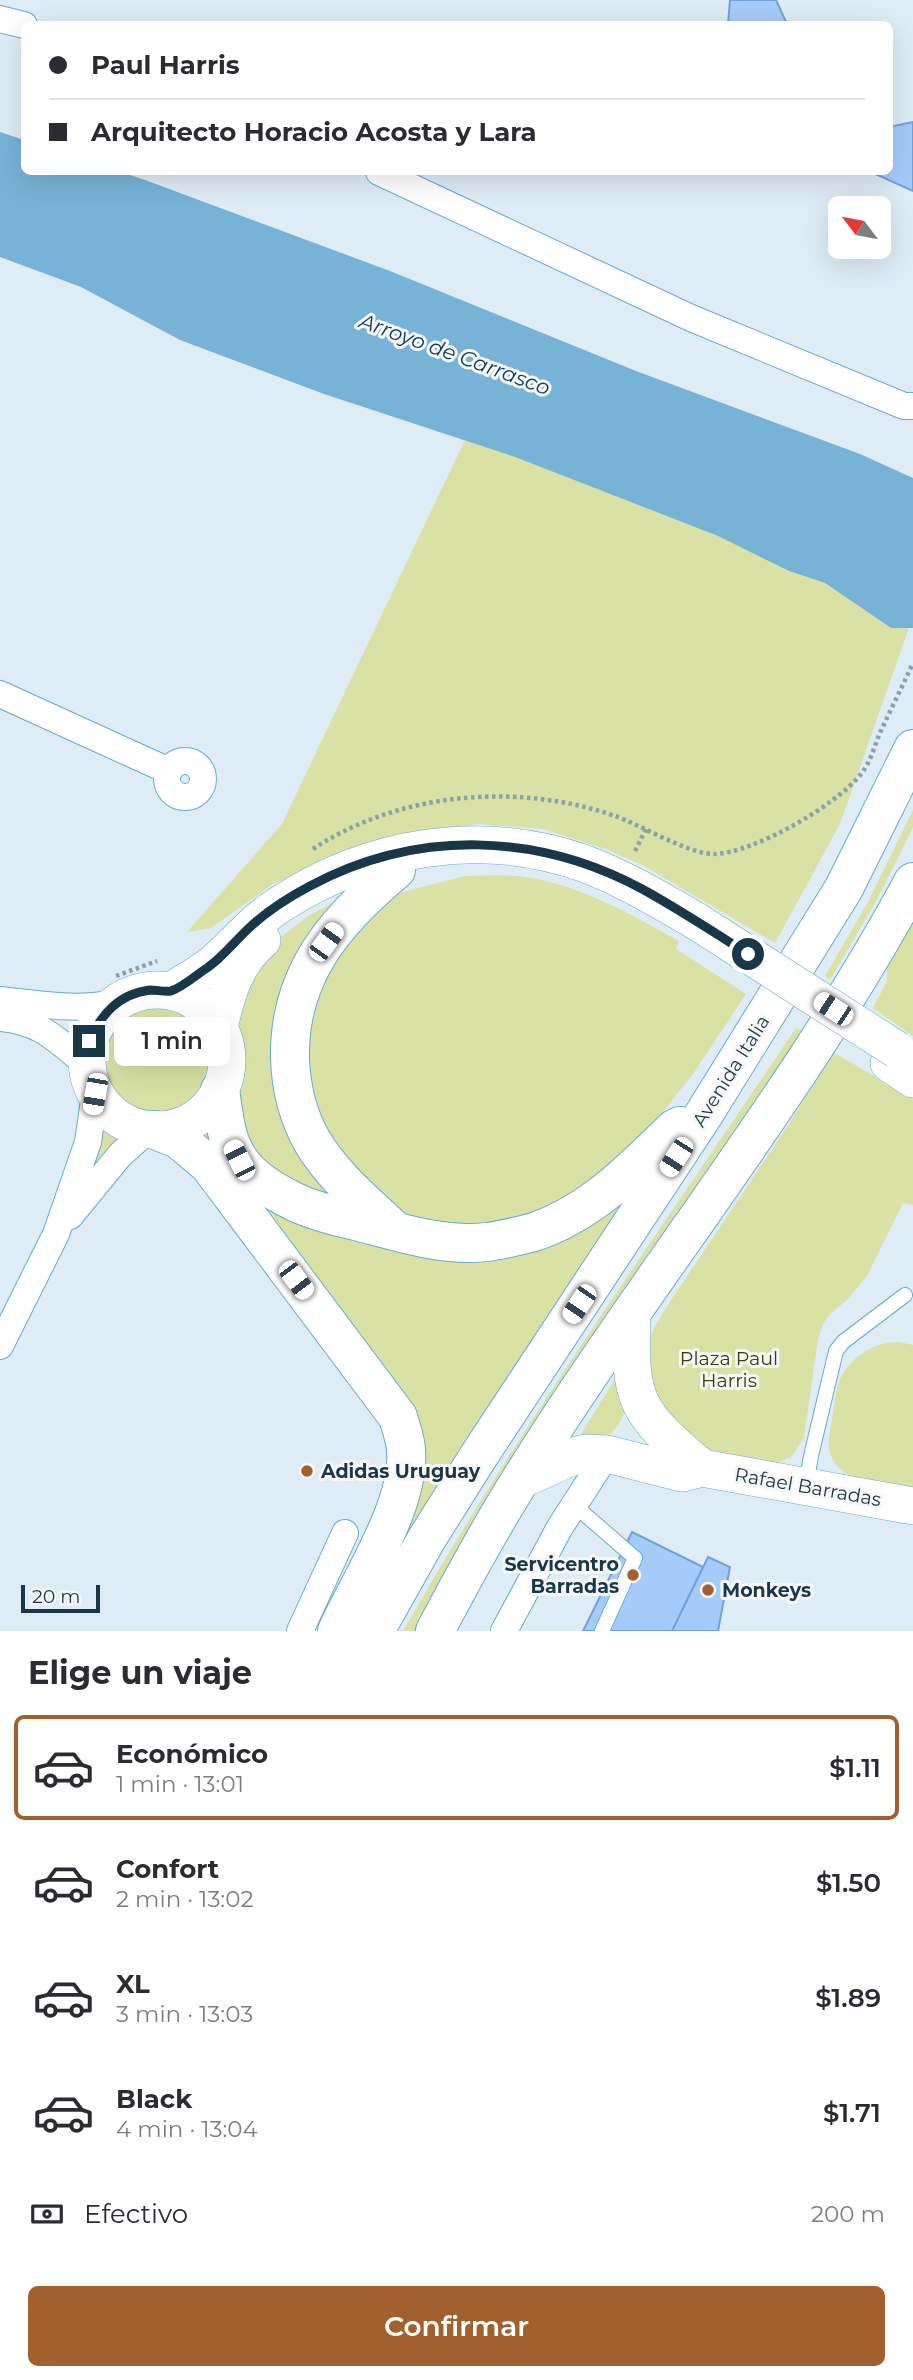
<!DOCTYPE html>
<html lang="es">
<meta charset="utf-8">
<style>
body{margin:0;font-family:Montserrat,sans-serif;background:#f2f2f3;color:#2b2b33;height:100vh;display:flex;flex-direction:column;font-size:26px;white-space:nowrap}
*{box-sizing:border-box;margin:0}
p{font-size:23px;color:#7c7c81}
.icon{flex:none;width:38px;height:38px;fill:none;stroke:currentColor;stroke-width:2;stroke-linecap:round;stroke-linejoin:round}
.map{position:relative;height:1631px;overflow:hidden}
.sheet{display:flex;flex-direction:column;background:#fff;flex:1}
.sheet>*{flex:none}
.top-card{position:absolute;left:21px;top:21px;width:872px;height:154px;border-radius:10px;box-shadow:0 7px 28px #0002;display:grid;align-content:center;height:154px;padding:0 28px;background:#fff}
.needle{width:46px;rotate:302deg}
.tools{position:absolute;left:828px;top:196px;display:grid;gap:14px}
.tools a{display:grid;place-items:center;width:63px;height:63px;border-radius:10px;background:#fff;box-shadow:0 7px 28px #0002;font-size:35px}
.scale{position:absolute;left:21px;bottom:18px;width:79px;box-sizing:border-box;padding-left:7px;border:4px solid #18384a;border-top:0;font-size:19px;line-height:24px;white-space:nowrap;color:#18384a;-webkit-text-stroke:5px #f7f7f7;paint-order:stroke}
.end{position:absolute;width:32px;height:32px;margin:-16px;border:9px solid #18384a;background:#fff;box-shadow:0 0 0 4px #fff}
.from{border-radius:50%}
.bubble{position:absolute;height:49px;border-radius:10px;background:#fff;box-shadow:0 7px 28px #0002;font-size:23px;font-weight:600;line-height:49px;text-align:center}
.car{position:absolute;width:21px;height:42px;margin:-21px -10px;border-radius:9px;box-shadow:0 0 5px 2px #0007;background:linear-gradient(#fff 24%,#345 0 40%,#fff 0 76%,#345 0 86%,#fff 0)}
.top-card b{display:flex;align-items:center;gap:24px;height:66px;font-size:26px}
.top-card b+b{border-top:2px solid #e1e1e2}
.top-card i{width:18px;height:18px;background:#2b2b33}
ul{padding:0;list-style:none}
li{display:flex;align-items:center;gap:21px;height:105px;margin:0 14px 10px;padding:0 14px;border:4px solid transparent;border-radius:10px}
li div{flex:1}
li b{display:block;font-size:26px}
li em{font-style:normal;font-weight:600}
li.selected{border-color:#a3602f}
li>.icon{width:63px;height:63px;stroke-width:1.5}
h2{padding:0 28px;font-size:32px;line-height:84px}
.pay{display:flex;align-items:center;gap:18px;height:77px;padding:0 28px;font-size:26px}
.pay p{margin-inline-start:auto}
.primary-button{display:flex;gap:14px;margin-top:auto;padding:14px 28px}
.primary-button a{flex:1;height:80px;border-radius:10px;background:#a3602f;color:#fff;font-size:28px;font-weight:600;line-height:80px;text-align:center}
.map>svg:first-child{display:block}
</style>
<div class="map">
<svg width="913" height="1631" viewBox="0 0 913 1631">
<rect width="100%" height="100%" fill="#deecf5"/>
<!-- green -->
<path fill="#d9e2a4" d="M465,440L515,457L718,536L789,571L825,583L891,628H909L840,824L775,943L644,866L606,849L543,829L477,824L365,843L273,884L211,928L187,932L282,824Z
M913,810V827L898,858L874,905L830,980L825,976L868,902Z
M465,876C484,876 505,874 525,877C581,885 630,914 679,941L676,949L746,994L693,1074L636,1146L603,1177L525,1219L461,1228L402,1214L364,1191L300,1083L319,965L399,893Z
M342,898L285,987L334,1194L329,1202L251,1162L235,1080L238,1052L234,1014L273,943L308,916Z
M913,914V1036L873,1008L887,981V963Z
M102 1058a58 58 0 1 1 116 0a58 58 0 1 1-116 0Z
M796,1028L803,1032L424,1631H403C522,1422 663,1227 796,1028Z
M833,1052L898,1090L913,1092V1205L903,1203L867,1276L848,1299L829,1315L823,1325L818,1339L804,1438L791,1457L777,1463L709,1454L655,1411L648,1343L655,1326L669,1303L791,1121Z
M106,1128L122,1138L92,1169L102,1129Z
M207,1129L215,1144L419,1246L621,1204L359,1618L415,1477L200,1135Z
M899,1342L913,1345V1488C893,1485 855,1483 840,1469C825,1454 828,1438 832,1419C834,1407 835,1393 839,1382C848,1358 875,1341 899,1342Z
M615,1379H619C628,1406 628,1417 607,1437L578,1439Z"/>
<!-- water -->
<path fill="#76b3d6" d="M0,132L24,140V172H121L145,180L390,271L636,371L860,454L913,478V628H891L825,583L789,571L718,536L515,457L324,394L180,340L81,287L0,257Z"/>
<!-- building -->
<path fill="#a5cbfb" stroke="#72a0d9" stroke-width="2" d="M730,0H776L787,24H728Z
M913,122V191L871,172H889V127Z
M632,1532L703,1567L672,1631H583Z
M708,1557L730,1567L718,1631H672Z"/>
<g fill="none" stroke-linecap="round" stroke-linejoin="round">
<defs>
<path id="service" d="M806,1485L811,1456L836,1351L843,1342L905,1295
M574,1505L635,1558L602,1631"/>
<path id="minor" d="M0,19L24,25
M379,172L691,318L904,406H913
M0,694L169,771
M167 779a18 18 0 1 1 36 0a18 18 0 1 1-36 0Z
M0,1000C40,1004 75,1011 115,1003
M0,1018C40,1021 57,1040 86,1064
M70,1216L120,1155L148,1130
M0,1346L56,1234L88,1142L95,1094
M300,1631L345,1533
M504,1631L560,1527L607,1454"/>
<path id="secondary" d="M87 1060a70 70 0 1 1 140 0a70 70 0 1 1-140 0Z
M171,991C185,982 202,973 215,962C237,943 254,921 279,905C369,846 480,827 583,863C623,878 660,900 696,921
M219,1028C226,995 235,963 262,940
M889,1063L913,1079
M632,1313C629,1401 634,1411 702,1468
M520,1480L574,1456L586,1453L607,1454L682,1473L702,1468L913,1506"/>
<path id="primary" d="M220,1090C224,1114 225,1141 240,1161C253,1180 275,1192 295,1202C314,1211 335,1216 356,1221C398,1232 443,1247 487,1242C502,1240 519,1236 534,1232C591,1213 632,1170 674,1129L680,1126
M155,1130L178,1139L209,1165L398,1417C401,1427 405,1438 406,1449C411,1504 360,1580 337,1631
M392,1228C363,1201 332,1175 312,1141C298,1116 291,1087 290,1059C288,975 335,921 396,870
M375,1631L426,1540L478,1457L704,1114L844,888L913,749
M435,1631C462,1580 490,1528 521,1479C647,1277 800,1092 913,882"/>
</defs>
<!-- service casing -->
<use href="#service" stroke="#5facd6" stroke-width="16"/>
<!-- minor casing -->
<use href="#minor" stroke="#5facd6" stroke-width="28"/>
<!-- secondary casing -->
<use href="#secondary" stroke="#5facd6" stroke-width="38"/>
<!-- primary casing -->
<use href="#primary" stroke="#5facd6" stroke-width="40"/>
<!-- path -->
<path stroke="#8aa0ad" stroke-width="4.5" stroke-dasharray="3.5 3.5" stroke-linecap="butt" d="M313,849C399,792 518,782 615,816C641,825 688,854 714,854C754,853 837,805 861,774C870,763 874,748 879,735C890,711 902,687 913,663
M635,851L646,829
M116,976L157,961"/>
<!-- service -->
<use href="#service" stroke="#fff" stroke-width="14"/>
<!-- minor -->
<use href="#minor" stroke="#fff" stroke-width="26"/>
<!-- secondary -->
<use href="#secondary" stroke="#fff" stroke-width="37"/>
<!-- primary -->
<use href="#primary" stroke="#fff" stroke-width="38"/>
<defs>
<path id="secondary-bridge" d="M696,921L897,1050"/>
</defs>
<!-- secondary-bridge casing -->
<use href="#secondary-bridge" stroke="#5facd6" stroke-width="38" stroke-linecap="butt"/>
<!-- secondary-bridge -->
<use href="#secondary-bridge" stroke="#fff" stroke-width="37"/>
</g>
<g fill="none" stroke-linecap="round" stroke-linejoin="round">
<!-- route -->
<path stroke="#18384a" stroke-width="9" d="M89,1041C101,1015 118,994 150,990C156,990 165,992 171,991C183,987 196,975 207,968C223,957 235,941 249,928C266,912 289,897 310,886C417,829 538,832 644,890C680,910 714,932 748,954"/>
</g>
<!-- markers -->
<g fill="#a3602f" stroke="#f7f7f7" stroke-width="2.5">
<circle cx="307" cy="1471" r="7"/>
<circle cx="633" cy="1575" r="7"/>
<circle cx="708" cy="1590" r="7"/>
</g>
<g text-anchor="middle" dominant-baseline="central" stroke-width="6" stroke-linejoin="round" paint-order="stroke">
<!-- street labels -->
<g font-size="19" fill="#18384a" stroke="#f7f7f7">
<text transform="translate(731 1071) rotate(-58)">Avenida Italia</text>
<text transform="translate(808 1487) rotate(10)">Rafael Barradas</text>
</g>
<!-- park labels -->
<g font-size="19" fill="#3a3e0f" stroke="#f7f7f7">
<text x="729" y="1358">Plaza Paul<tspan x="729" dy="22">Harris</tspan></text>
</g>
<!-- poi labels -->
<g font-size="19" font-weight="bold" fill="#18384a" stroke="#f7f7f7" text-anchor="start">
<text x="321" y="1471">Adidas Uruguay</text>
<text x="619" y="1564" text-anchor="end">Servicentro<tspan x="619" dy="22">Barradas</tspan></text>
<text x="722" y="1590">Monkeys</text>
</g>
<!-- water labels -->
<g font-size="21" font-style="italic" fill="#083e56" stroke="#f7f7f7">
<text transform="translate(455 354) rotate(20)">Arroyo de Carrasco</text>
</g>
</g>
</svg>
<div class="tools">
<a><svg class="needle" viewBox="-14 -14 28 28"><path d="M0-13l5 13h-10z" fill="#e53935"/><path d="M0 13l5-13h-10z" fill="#7c7c81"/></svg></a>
</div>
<div class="scale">20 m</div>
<i class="end from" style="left:748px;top:954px"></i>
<i class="end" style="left:89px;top:1041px"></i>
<div class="bubble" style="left:114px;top:1017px;width:116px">1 min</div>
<i class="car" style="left:326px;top:942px;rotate:36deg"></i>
<i class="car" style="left:833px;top:1009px;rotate:303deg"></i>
<i class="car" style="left:95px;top:1094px;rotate:190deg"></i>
<i class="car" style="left:676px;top:1157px;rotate:213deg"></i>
<i class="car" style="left:239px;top:1160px;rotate:333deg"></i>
<i class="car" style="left:296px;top:1280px;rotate:143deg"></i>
<i class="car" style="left:579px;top:1304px;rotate:214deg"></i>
<div class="top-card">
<b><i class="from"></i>Paul Harris</b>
<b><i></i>Arquitecto Horacio Acosta y Lara</b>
</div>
</div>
<section class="sheet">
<h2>Elige un viaje</h2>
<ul>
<li class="selected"><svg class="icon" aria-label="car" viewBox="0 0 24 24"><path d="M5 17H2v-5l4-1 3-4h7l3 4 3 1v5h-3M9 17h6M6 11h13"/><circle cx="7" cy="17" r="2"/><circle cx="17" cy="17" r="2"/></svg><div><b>Económico</b><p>1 min · 13:01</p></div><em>$1.11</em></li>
<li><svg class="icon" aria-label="car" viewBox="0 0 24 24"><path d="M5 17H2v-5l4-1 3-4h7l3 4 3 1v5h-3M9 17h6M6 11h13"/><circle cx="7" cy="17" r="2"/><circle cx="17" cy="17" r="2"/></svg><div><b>Confort</b><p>2 min · 13:02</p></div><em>$1.50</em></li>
<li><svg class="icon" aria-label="car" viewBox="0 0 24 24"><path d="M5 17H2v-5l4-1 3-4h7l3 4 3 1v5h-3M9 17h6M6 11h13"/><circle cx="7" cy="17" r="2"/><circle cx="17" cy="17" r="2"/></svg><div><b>XL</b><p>3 min · 13:03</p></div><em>$1.89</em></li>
<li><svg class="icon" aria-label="car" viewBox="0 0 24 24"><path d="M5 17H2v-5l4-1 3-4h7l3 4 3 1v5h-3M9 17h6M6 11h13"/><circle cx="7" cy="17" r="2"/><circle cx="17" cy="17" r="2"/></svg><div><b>Black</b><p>4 min · 13:04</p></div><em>$1.71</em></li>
</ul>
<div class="pay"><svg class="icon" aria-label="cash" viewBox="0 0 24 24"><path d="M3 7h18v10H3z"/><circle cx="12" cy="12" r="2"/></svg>Efectivo<p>200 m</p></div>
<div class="primary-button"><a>Confirmar</a></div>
</section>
